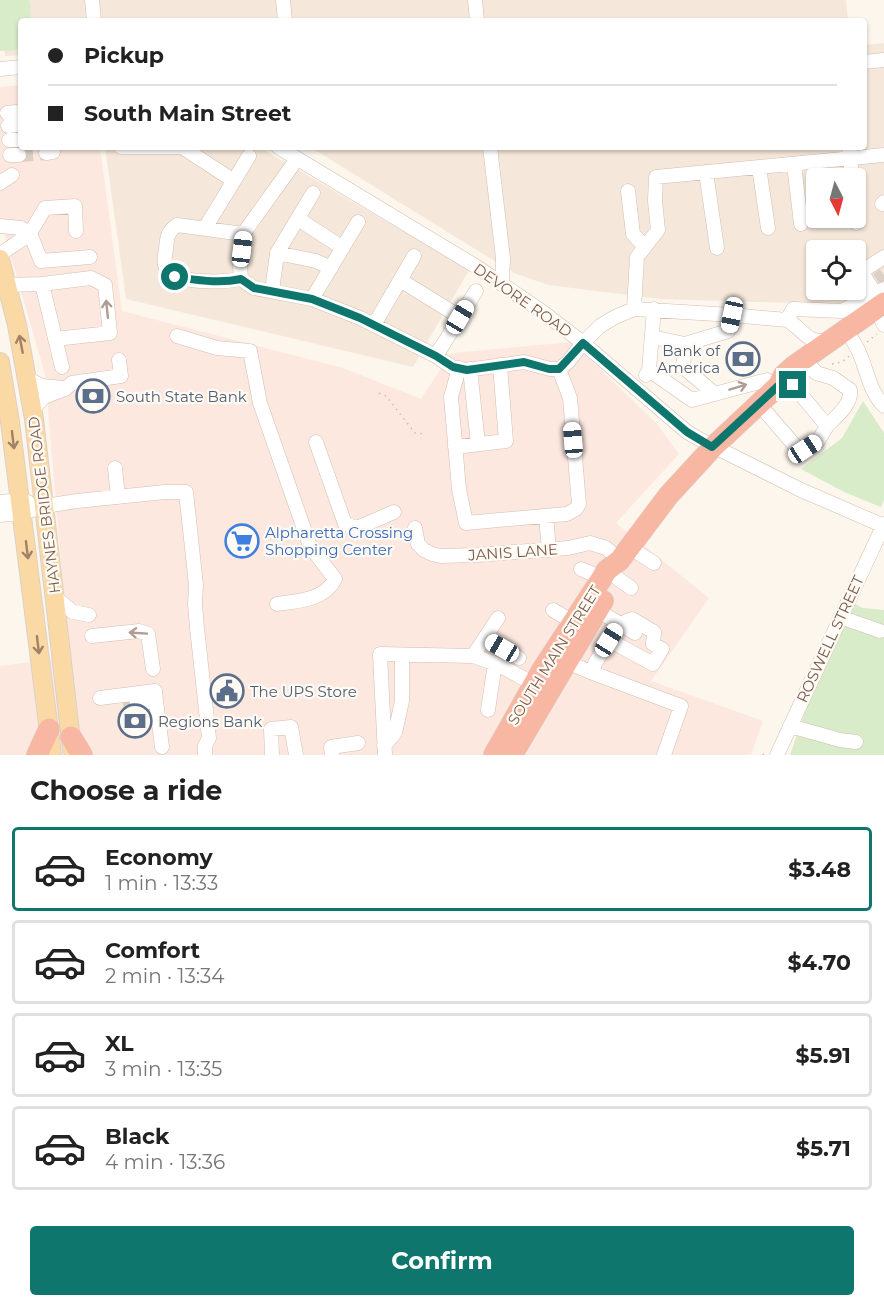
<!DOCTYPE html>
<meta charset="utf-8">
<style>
body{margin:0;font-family:Montserrat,sans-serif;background:#f2f2f2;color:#222;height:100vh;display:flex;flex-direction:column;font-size:22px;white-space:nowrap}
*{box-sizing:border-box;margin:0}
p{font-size:20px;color:#767676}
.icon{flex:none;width:33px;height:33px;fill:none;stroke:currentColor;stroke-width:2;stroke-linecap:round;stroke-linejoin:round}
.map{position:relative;height:755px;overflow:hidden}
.side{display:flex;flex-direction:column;background:#fff;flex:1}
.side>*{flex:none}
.hud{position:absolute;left:18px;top:18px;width:849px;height:132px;border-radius:6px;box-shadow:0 2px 4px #0004;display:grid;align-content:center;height:132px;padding:0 30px;background:#fff}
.needle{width:39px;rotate:174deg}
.fabs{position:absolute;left:806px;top:168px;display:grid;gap:12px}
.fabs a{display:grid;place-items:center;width:60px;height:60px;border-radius:6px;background:#fff;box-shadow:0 2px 4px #0004;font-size:30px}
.end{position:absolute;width:27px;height:27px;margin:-14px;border:8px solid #0f766e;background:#fff;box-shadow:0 0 0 3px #fff}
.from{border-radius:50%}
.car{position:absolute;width:18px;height:36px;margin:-18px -9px;border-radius:8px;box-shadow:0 0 4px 2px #0007;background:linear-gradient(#fff 24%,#345 0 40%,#fff 0 76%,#345 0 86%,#fff 0)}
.hud b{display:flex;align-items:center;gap:21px;height:57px;font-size:22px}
.hud b+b{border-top:2px solid #e0e0e0}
.hud i{width:15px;height:15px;background:#222}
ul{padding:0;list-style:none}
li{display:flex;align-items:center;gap:18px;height:84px;margin:0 12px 9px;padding:0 18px;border:3px solid #e0e0e0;border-radius:6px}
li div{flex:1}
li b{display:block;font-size:22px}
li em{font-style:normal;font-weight:700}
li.selected{border-color:#0f766e}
li>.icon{width:54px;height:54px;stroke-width:1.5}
h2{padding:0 30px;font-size:27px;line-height:72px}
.action{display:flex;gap:12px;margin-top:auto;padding:12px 30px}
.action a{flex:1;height:69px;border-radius:6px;background:#0f766e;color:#fff;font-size:24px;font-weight:700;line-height:69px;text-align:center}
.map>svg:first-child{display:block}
</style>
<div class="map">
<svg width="884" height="755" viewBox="0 0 884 755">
<rect width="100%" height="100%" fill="#fdf6ec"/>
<!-- residential -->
<path fill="#f5e8da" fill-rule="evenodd" d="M0,0H846L848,21H21V55L5,56Z
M884,43V287L858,305L660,299L548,285L514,273L310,147H864V45ZM816,178H855V218H816ZM816,250H855V290H816Z
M105,147H259L469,270L413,367L126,299Z"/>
<!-- commercial -->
<path fill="#fde8e0" d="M21,85V147H100L122,311L343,368L421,399L451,353L572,342L657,424L679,454L616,523L709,598L651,681L763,721L751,755H0V666L69,657L45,374L0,219V87Z"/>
<!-- green -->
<path fill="#d8ecc9" d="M0,0H28L30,2L31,21H21V48L18,50L0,51Z
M863,401L884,433V500L881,507L844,492L801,469L842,438Z
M853,603L863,608L884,610V755H790L813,689Z"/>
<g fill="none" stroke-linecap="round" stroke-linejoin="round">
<!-- minor-tunnel -->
<path stroke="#dcd0c4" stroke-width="14" stroke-dasharray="14 7" stroke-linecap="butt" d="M19,155L46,153
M877,280L884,275
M123,704L137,703"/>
<defs>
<path id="minor" d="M92,0L94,21
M283,0L285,21
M475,0L477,21
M864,62L884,60
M0,69L21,67
M7,113L16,112
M8,126L16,125
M9,140H18
M121,147H183
M182,147L234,181
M278,147L477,267L544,313L583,343L600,326L615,317L634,309L732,315L787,320C804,329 806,345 829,340
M490,147L503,258L502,284
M849,147L852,178
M46,153L53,152
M10,155H19
M297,159L243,234L240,265L241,279L254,288L312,299L360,318L436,356L452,367L467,370L524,362L550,369H559L568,362L583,343L687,432L701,440L801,490L884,526
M794,164L801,224
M759,167L768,228
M706,172L717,248
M0,183L12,175
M628,191L633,234L645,247
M882,204L884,202
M855,209L856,223
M298,219L343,248
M0,226L21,228L30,233C20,242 9,247 0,255
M205,228L249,156
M76,231L75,206L45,208L30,233L41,261L90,257
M277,253L316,261L331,268
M241,279C225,282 174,285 166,268C163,262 165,255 166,249C167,238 167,232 177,225L243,234
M400,280L460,317
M42,284L91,278L105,285L110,333L55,339
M7,285L42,284L62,367
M272,291L277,253L313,193
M312,299L358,222
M880,300L861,272L884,257
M634,309L637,257L658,230L655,201L656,177L884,155
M787,320L793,309L842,311L884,289
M882,321L884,325
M374,325L414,256
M177,336L217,348L250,351L260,403L310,546L335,579C325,600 298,601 277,604
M652,337L685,344
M853,341C867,361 866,388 884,406
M436,356L476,291
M459,368L451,397L459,489L466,523L567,514L576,509L579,504L570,398L559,369
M470,369L478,444
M649,370L692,400L767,380L774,390
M646,375L649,370L654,309
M28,379L42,386L63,388
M793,385L827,426C837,416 852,404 850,390L833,378L816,373L813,369
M715,394L683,367L685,344L728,331L732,315
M759,404L796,447L805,449L818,441L827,426
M33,409L44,397L65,389L72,383L121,376L119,360
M316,442L345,524L357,528L394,512
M455,447L506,441L500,365
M115,468L118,497
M0,502L20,500L28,502
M0,515L22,513L45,506L77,501L165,492H186L196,585L195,604L197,628L209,738L205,746V755
M546,516L549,550
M415,528L418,544L424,550L432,554L441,556L477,555L568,548L590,543L606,548L620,560
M629,547L654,563
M581,569L602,578
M617,578L631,588
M56,598L73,612L89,615
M553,610L573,622
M840,617L880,631
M620,624L635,633
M92,636L139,631L148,634L153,669
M485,639L519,658
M609,640L653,664L662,649L653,644L654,632L632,619L620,624
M473,656L497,664L534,684
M567,662L593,673L681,706L664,755
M593,673L595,663L620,624L597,610
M100,698L155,691L156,701
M137,703L156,701L162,747
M488,710L495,663
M790,726L840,740L856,742
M384,746L395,733L402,701V655
M272,755L271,729L291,727L296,755
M332,755L331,747L358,743
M385,755L380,654L473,656L498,618
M777,755L884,524"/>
<path id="major" d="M0,259L17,325L34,419L72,749
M0,362L10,422L52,755"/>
<path id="highway" d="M71,737L82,755
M37,755L49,729
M494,755L542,670L602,578L606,571L620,560L668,496L713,447L778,386L784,375L794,366L884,303
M512,755L603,601"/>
</defs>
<!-- minor casing -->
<use href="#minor" stroke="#d1beb0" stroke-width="15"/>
<!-- major casing -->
<use href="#major" stroke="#dad1cd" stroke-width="20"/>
<!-- highway casing -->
<use href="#highway" stroke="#dad1cd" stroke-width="22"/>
<!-- path -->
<path stroke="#d9b8a5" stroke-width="1.5" stroke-dasharray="1.5 4.5" stroke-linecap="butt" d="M867,342L877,334
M832,364L842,362L849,356
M379,393L386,396L415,433L426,434
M763,755L766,750"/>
<!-- minor -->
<use href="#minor" stroke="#fff" stroke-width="14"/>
<!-- major -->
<use href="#major" stroke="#fbd9a5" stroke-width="18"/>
<!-- highway -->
<use href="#highway" stroke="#f7b7a3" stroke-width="21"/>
</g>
<!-- one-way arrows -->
<defs><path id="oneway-shaft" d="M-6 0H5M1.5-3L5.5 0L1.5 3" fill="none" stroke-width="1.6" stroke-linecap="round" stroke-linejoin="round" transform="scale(1.5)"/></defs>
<g stroke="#af9d94">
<use href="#oneway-shaft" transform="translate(107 309) rotate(-96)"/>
<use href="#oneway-shaft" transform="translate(738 387) rotate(-17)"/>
<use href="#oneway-shaft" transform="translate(138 633) rotate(-176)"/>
</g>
<g stroke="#a18267">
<use href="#oneway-shaft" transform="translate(21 344) rotate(-101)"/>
<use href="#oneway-shaft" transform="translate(13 440) rotate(83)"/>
<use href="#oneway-shaft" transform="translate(27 550) rotate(83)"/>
<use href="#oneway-shaft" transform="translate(38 645) rotate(83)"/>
</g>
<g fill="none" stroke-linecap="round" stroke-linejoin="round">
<!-- route -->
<path stroke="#0f766e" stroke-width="8" d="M175,277C198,280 219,284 241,279L254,288L312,299L360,318L436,356L453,367L467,370L524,362L549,369H559L583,343L687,432L712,447L778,386L793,385"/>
</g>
<!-- icons -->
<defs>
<symbol id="bank-ring" viewBox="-11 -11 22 22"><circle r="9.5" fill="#fffaf3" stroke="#5c6f8a" stroke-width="1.5"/><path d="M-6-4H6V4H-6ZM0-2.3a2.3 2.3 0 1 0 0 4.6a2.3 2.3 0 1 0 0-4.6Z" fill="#5c6f8a"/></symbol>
<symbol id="supermarket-ring" viewBox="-11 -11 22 22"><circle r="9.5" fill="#fffaf3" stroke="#3f7fe0" stroke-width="1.5"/><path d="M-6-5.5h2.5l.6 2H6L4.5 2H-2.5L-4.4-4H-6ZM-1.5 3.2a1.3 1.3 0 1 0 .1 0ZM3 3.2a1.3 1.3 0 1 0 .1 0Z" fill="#3f7fe0"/></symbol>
<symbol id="civic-ring" viewBox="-11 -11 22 22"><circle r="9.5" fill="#fffaf3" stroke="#5c6f8a" stroke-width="1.5"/><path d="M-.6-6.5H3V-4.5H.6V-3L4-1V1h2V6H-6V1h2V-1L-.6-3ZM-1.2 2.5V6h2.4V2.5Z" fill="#5c6f8a"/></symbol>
</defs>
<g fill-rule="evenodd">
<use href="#bank-ring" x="724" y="340" width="38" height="38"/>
<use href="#bank-ring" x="74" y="377" width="38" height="38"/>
<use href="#supermarket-ring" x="223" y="522" width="38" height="38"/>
<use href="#civic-ring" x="208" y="672" width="38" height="38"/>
<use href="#bank-ring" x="116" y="702" width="38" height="38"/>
</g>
<g text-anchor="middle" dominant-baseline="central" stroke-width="4.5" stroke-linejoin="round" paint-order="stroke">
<!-- street labels -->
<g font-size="15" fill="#7a5c4d" stroke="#fffaf3">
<text transform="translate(523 300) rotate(35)">DEVORE ROAD</text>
<text transform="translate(44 505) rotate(-97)">HAYNES BRIDGE ROAD</text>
<text transform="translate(513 552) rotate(-4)">JANIS LANE</text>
<text transform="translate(830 639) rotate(-65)">ROSWELL STREET</text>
<text transform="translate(554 655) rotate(-58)">SOUTH MAIN STREET</text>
</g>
<!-- service labels -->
<g font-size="15" fill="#4e5e75" stroke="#fffaf3" text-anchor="start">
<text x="720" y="350" text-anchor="end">Bank of<tspan x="720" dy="17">America</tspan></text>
<text x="116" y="396">South State Bank</text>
<text x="250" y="691">The UPS Store</text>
<text x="158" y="721">Regions Bank</text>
</g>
<!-- shop labels -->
<g font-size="15" fill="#366cbe" stroke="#fffaf3" text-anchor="start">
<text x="265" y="532">Alpharetta Crossing<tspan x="265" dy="17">Shopping Center</tspan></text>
</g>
</g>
</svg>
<div class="fabs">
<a><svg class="needle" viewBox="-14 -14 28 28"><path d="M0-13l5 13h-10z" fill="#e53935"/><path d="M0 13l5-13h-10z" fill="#767676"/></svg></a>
<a><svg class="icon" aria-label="locate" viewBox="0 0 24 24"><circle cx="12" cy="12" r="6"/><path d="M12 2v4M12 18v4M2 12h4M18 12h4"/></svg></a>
</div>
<i class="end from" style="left:175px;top:277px"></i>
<i class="end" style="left:793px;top:385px"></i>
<i class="car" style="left:242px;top:249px;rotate:7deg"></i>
<i class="car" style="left:732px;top:315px;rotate:192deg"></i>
<i class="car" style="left:460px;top:317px;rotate:31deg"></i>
<i class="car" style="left:573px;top:440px;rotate:355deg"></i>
<i class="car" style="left:805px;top:449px;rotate:57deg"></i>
<i class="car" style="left:609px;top:640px;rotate:32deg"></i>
<i class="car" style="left:502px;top:648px;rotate:300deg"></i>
<div class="hud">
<b><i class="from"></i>Pickup</b>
<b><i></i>South Main Street</b>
</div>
</div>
<section class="side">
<h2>Choose a ride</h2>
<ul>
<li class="selected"><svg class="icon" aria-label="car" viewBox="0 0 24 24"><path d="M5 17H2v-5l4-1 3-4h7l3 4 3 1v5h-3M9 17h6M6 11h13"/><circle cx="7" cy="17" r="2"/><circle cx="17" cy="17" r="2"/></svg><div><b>Economy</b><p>1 min · 13:33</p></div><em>$3.48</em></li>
<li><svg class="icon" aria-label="car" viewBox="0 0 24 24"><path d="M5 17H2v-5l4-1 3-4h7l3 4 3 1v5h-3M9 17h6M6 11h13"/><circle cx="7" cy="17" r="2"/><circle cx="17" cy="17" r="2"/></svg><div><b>Comfort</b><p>2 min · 13:34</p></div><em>$4.70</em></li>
<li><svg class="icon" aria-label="car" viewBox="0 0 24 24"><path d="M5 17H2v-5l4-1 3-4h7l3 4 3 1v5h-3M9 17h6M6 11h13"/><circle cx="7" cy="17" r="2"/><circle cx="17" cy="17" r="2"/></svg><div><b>XL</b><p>3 min · 13:35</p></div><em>$5.91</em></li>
<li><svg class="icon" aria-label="car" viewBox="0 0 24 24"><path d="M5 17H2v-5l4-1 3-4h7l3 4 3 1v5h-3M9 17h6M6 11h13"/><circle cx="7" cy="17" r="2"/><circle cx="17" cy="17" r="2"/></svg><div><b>Black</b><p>4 min · 13:36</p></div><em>$5.71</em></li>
</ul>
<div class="action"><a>Confirm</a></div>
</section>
